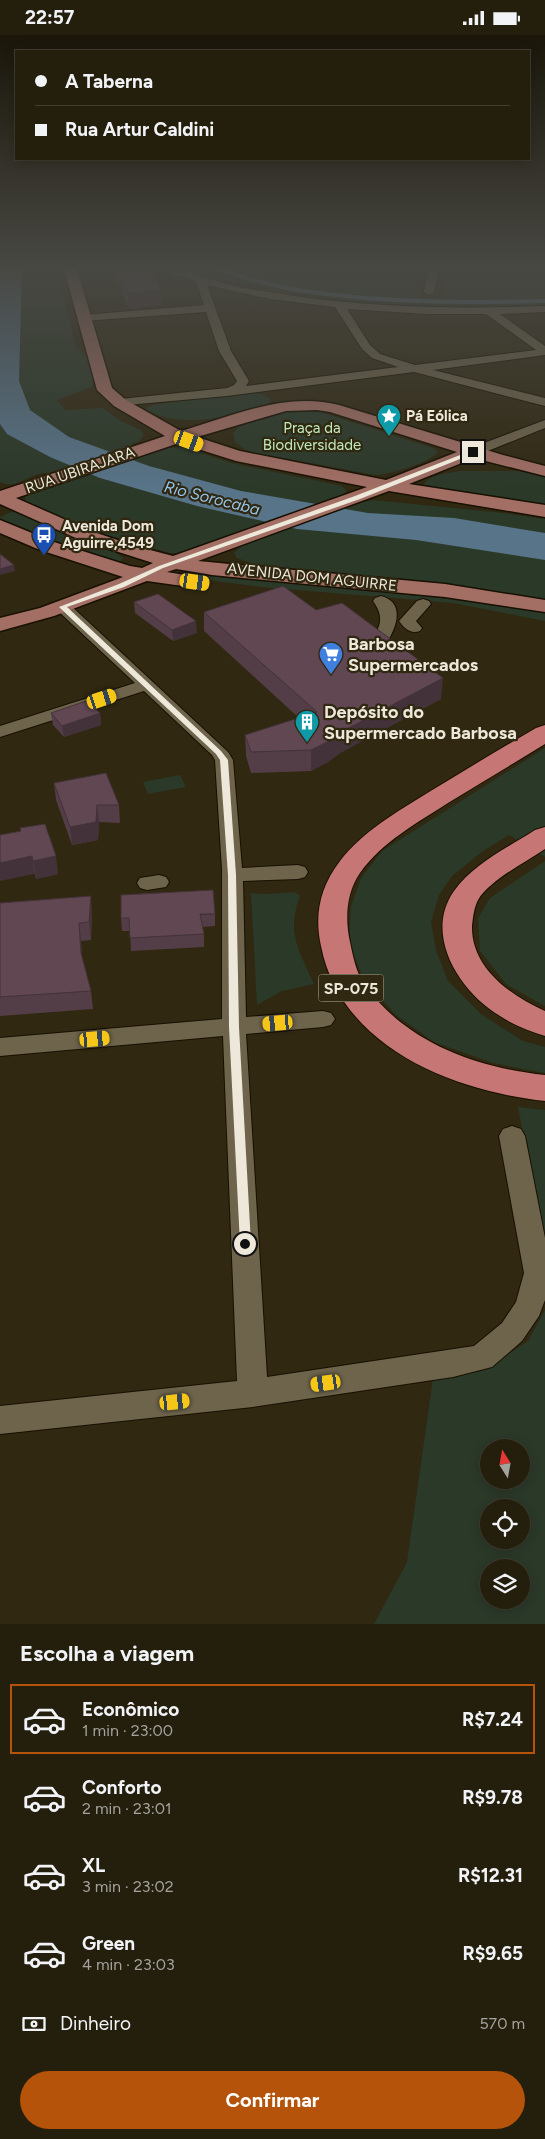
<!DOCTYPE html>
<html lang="pt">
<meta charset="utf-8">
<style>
body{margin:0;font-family:Figtree,sans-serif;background:#2c2716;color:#f1f3f6;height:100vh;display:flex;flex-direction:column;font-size:19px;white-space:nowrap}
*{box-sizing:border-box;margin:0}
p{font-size:16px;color:#a3a29d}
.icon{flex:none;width:28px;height:28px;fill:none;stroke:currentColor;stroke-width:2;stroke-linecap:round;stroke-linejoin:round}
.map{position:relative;height:1589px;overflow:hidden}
.details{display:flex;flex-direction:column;background:#241e0d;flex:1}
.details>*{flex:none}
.top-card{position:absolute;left:15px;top:15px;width:515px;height:110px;border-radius:0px;box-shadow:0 2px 12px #0003,0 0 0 1px #413c2e;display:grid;align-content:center;height:110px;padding:0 20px;background:#241e0d}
.needle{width:32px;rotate:349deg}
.buttons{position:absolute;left:480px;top:1404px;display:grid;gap:10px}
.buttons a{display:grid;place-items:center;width:50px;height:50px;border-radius:50%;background:#241e0d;box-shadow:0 2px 12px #0003,0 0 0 1px #413c2e;font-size:25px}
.end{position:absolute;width:22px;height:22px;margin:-11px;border:6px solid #ede8da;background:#111;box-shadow:0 0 0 2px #111}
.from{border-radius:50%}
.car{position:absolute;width:15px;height:30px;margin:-15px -8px;border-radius:6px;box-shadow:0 0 4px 1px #0007;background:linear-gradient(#f5c518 24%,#345 0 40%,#f5c518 0 76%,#345 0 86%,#f5c518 0)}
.top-card b{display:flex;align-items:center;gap:18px;height:48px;font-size:19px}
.top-card b+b{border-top:1px solid #413c2e}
.top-card i{width:12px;height:12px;background:#f1f3f6}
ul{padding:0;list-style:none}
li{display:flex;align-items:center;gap:15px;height:70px;margin:0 10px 8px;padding:0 10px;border:2px solid transparent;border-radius:0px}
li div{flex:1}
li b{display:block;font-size:19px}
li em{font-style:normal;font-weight:700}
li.on{border-color:#b45309}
li>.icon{width:45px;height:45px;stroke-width:1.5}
h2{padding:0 20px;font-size:22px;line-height:60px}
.pay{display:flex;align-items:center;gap:12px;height:55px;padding:0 20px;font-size:19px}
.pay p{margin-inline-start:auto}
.primary-button{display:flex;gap:10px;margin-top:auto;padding:10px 20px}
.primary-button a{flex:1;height:58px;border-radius:30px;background:#b45309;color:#fff;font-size:20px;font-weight:700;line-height:58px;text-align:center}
.status{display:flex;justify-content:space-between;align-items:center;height:35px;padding:0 25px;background:#241e0d;direction:ltr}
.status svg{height:14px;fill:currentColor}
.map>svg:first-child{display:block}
</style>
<div class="status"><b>22:57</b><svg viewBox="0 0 49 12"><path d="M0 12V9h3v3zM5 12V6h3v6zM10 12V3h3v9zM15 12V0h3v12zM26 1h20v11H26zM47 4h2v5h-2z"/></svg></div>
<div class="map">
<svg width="545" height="1589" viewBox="0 0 545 1589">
<rect width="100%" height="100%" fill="#302811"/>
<!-- education -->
<path fill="#3e2a28" d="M351,234H427L425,239Z"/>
<!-- green -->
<path fill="#2b3929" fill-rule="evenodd" d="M0,234H60V250L76,313L88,322L93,343L92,352L57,365L65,375L103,373L119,385L141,395L144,400L139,406L131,409L153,417L168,413L182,412L231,428L342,451L346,455L345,461L342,463L363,467L373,465L503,478L545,484V567L259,531L237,523L234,518L241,511L270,500L246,496L188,518H170L88,495L26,466L25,462L28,459L66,445C60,443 52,439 46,438C30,437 17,456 0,447Z
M178,234H326L425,239L420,263L442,264L447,234H545V270L461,273L390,270L301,259L203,241Z
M249,357L261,359L270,363L271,368C232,381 184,396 145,374L153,370Z
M286,375L317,376L433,413L438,417C431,427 389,440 375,440L256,418L246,415L235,407L233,398L239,392Z
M460,436H529L545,439V471L426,452L424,449C431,439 449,438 460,436Z
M14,476L56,495L115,517L123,523L119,529L115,530L0,488V482Z
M199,537L442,559L545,576V586L453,568L261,552L192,543Z
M545,713V822L509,800L483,816L452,841L439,860L431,887L436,915L448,946L481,979L523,1006L545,1012V1038L493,1028L434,1007L396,980L363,943L349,908L351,872L361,843L382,816Z
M180,740L186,752L148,759L143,747Z
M545,826V971L506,949L480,916L478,883L490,863Z
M295,857L300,861C286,898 299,915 314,949L282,956L257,970L251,858L269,859Z
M518,1072L545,1075V1215Z
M545,1275V1589H374L407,1527L433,1344L491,1331L528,1306ZM489,1412H521V1445H489ZM489,1472H521V1505H489ZM489,1532H521V1565H489Z"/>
<!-- water -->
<path fill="#587489" d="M0,234H22L19,346L30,375L69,402L149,431L241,456L368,478L454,483L545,498V525L416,505L297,494L197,471L100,443L50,422L7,399L0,389Z"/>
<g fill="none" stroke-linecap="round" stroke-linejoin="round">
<!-- stream -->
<path stroke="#587489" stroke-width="4" d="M216,234C245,242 275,252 305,256C384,268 465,268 545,266"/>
<defs>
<path id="minor" d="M161,234C184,231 205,243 227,249C249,255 272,257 294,261C377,273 461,274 545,271V277L500,279L545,311V320L433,335L545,363V371L414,337L227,361L116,371L114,368L116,365L120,364L227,353L234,350L237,346L219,316L206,277L83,286L78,283L83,280L204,270L196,246L162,236ZM207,250L270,264L335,272L362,314L372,323L398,332L246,351L249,346L231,316ZM347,274L427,279H486L536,315L415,330L380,319L370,310Z
M429,234H439L434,257L429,260L424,257Z
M545,385V393L478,420H468L466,417L468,414Z
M381,561C405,567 397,592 387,607H375L373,603C382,589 383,580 373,566L375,563Z
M423,564L429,566L431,569L416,586L422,593L420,596C410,599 405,594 399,586L417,566Z
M63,567L69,569L228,717L233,725L242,833L298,830L305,832L308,837L305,842L298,844L243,846L246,982L323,976L331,978L335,984L331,990L323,992L246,999L267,1342L474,1311L502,1288L516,1267L524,1238L499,1101L503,1094L512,1091L521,1094L525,1101L545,1203V1265L539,1281L522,1306L492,1332L453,1342L253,1372L0,1399V1371L237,1346L223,1001L0,1021V1003L222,984V834L215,725L212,720L144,656L0,702V691L135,648L57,575L55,572L57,569Z
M159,840L166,842L169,847L166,852L147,855L140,853L137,848L140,843Z"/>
<path id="major" d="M64,234H77L112,353L126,365L181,396C232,381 286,356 339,370L503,420L545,431V441L474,423L409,449L545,470V482L389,456L198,526L445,549L545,565V577L445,562L212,540L176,534L167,537L197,542L200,546L197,550L190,552L147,546L54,581L0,596V583L40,573L123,542L40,515L0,498V485L54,507L130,531L142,533L153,528L78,504L0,469V456L165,401L114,371L97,355ZM317,375L330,377L457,417L386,445L240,416L197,402L286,376ZM179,408L236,426L367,452L173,521L135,511L91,496L16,463Z"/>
<path id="highway" d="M545,690V709C513,729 480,748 448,768C417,788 382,807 360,838C346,858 345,884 350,907C353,921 356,938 365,950C406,1008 478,1033 545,1040V1066C454,1056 341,1013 321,911C314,880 320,852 340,826C363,796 397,777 429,757C465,735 500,714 536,693Z
M545,792V814C526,827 490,845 478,865C474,873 473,882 472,891C471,933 511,961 545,976V1001C530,996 513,990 500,981C460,957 423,900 454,856C473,829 507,813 535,795Z"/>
</defs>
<!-- minor casing -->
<use href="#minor" stroke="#181000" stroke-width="2"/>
<!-- major casing -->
<use href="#major" stroke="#181000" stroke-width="3"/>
<!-- highway casing -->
<use href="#highway" stroke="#181000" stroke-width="2"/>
<!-- minor -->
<use href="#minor" fill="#6e644c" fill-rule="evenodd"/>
<!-- major -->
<use href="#major" fill="#a36f65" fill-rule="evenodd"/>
<!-- highway -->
<use href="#highway" fill="#c67775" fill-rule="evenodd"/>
</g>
<!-- wall -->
<path fill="#533d47" d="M114,234H151L162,270L129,273L114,239Z
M134,567L197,598L173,606L135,578Z
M316,575L441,664L340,718L328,727L311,736L251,738L246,721L245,700L299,683L204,596V577Z
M51,678H100L101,690L64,702L53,690Z
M54,748L119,770L120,788L99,787L98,805L72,810L56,765Z
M20,793L58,839L36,844Z
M0,868L92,879L91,905L81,906L82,923L91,956L93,974L0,981Z
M215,879V891L202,892L204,899V912L131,916L130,896H122L121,883Z"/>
<!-- shaded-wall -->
<path fill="#433239" d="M161,255L162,270L129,273L128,258Z
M14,530L15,536L0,540V534Z
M196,586L197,598L173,606L172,595Z
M443,643L441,664L340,718L328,727L311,736V715L341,697Z
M100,678L101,690L64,702L62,691Z
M97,770L99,787L98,805L72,810L70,792Z
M32,821L34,839L0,846V828Z
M56,821L58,839L36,844L33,826Z
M91,861L92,879L91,905L89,887Z
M79,888L81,906L83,936L81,918Z"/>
<!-- building -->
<path fill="#604752" stroke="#433239" d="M117,234H151L161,255L128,258Z
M0,519L14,530L0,534Z
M283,551L316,575L342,568L443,643L341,697L329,706L311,715L251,717L245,700L317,677L204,577Z
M158,559L196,586L172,595L134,567Z
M86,666L100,678L62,691L51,678Z
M106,738L119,770H97L96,787L70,792L54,748Z
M45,789L56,821L33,826L32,821L0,828V800L21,796L20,793Z
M213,855L215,879H200L204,899L130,903L129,883H121V860Z
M91,861L89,887L79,888L81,918L91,956L0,962V868Z"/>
<!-- sky -->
<linearGradient id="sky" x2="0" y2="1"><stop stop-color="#1a1609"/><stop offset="0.51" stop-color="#484843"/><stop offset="1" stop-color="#484843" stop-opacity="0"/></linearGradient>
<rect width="545" height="456" fill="url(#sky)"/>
<!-- route -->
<path fill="#ede8da" d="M473,415L475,418L360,464L163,533L124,552L67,572L221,716L228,725L236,840L239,992L251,1209L245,1214L240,1209L229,992L228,840L220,725L216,719L59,572L119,549L159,531L355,461Z"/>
<!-- icons -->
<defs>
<symbol id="sight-pin" viewBox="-11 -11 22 30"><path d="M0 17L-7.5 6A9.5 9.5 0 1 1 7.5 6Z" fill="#0f9aa8" stroke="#302811"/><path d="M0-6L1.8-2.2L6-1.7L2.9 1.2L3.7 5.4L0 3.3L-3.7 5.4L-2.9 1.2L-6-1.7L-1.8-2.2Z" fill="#fff"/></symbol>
<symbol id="bus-pin" viewBox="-11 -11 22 30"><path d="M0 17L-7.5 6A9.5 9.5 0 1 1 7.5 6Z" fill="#1a4fb4" stroke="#302811"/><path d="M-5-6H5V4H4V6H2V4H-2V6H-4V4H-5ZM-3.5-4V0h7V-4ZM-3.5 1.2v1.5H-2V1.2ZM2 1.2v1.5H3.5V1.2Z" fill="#fff"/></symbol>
<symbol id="supermarket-pin" viewBox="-11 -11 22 30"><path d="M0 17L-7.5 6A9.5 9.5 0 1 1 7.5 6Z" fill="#3f7fe0" stroke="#302811"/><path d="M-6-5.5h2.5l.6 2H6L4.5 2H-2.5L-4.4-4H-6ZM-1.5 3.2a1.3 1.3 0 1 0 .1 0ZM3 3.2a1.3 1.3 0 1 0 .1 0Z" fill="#fff"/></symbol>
<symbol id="building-pin" viewBox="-11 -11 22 30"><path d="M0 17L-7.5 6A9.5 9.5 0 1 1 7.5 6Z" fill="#0f9aa8" stroke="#302811"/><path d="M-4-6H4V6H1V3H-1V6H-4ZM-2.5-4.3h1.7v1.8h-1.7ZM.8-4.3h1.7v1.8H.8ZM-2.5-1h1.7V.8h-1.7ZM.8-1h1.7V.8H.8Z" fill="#fff"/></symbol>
</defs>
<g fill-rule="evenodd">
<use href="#sight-pin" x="375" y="367" width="28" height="38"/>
<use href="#bus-pin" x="30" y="486" width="28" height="38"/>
<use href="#supermarket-pin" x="317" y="605" width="28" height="38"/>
<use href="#building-pin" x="293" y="673" width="28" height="38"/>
</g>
<g text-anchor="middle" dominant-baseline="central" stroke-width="4.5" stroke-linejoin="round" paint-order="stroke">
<!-- far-poi labels -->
<g font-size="15" font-weight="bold" fill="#ede8da" stroke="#302811" text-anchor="start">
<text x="406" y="381">Pá Eólica</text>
<text x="62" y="491">Avenida Dom<tspan x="62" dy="17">Aguirre,4549</tspan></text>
</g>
<!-- far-park labels -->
<g font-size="15" fill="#c1eabc" stroke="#302811">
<text x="312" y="393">Praça da<tspan x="312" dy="17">Biodiversidade</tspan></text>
</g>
<!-- far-street labels -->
<g font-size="15" fill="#ede8da" stroke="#302811">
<text transform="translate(80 435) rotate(-19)">RUA UBIRAJARA</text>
<text transform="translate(312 542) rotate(6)">AVENIDA DOM AGUIRRE</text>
</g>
<!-- far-water labels -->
<g font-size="16" font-style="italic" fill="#94c6ed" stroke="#302811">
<text transform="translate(212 463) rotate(14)">Rio Sorocaba</text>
</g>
<!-- shield labels -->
<rect fill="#302811" stroke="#b4ae9e" stroke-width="1" x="318.5" y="939.5" width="65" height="27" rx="4"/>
<g font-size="16" font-weight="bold" fill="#ede8da">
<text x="351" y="953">SP-075</text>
</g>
<!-- poi labels -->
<g font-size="18" font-weight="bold" fill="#ede8da" stroke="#302811" text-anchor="start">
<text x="348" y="609">Barbosa<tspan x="348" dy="21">Supermercados</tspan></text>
<text x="324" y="677">Depósito do<tspan x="324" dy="21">Supermercado Barbosa</tspan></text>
</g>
</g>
</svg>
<div class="buttons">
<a><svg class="needle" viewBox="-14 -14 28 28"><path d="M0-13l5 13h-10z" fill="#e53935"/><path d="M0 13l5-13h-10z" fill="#a3a29d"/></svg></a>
<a><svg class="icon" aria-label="locate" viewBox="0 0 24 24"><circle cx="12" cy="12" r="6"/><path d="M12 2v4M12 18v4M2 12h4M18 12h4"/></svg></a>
<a><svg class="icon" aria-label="layers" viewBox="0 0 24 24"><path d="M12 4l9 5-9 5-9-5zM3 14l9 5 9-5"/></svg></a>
</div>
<i class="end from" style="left:245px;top:1209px"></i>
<i class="end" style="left:473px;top:417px"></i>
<i class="car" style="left:189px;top:406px;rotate:110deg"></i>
<i class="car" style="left:195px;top:547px;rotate:98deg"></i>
<i class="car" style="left:102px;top:664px;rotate:72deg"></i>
<i class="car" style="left:278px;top:988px;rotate:265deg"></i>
<i class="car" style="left:95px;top:1004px;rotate:85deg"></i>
<i class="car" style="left:326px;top:1348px;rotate:262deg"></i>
<i class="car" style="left:175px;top:1367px;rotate:84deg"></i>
<div class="top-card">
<b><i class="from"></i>A Taberna</b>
<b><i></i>Rua Artur Caldini</b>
</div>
</div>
<section class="details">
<h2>Escolha a viagem</h2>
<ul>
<li class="on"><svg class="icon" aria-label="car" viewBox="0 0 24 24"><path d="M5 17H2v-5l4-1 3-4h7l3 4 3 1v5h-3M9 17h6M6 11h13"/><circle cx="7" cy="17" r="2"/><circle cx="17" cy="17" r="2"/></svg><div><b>Econômico</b><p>1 min · 23:00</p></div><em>R$7.24</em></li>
<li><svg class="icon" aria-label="car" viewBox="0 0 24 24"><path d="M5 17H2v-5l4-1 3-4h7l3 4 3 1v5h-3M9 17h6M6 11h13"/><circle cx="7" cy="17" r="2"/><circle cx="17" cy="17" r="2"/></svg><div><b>Conforto</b><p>2 min · 23:01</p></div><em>R$9.78</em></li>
<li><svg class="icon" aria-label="car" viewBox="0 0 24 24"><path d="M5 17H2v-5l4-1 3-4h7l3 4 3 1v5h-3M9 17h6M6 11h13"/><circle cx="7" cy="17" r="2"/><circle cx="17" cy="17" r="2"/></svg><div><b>XL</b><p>3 min · 23:02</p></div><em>R$12.31</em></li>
<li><svg class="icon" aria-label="car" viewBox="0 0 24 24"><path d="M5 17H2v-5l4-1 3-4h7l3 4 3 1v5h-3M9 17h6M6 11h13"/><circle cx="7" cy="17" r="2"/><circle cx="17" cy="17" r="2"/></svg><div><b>Green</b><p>4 min · 23:03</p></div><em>R$9.65</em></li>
</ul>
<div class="pay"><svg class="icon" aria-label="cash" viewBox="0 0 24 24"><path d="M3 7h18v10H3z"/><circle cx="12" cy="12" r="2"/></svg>Dinheiro<p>570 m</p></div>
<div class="primary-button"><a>Confirmar</a></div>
</section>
